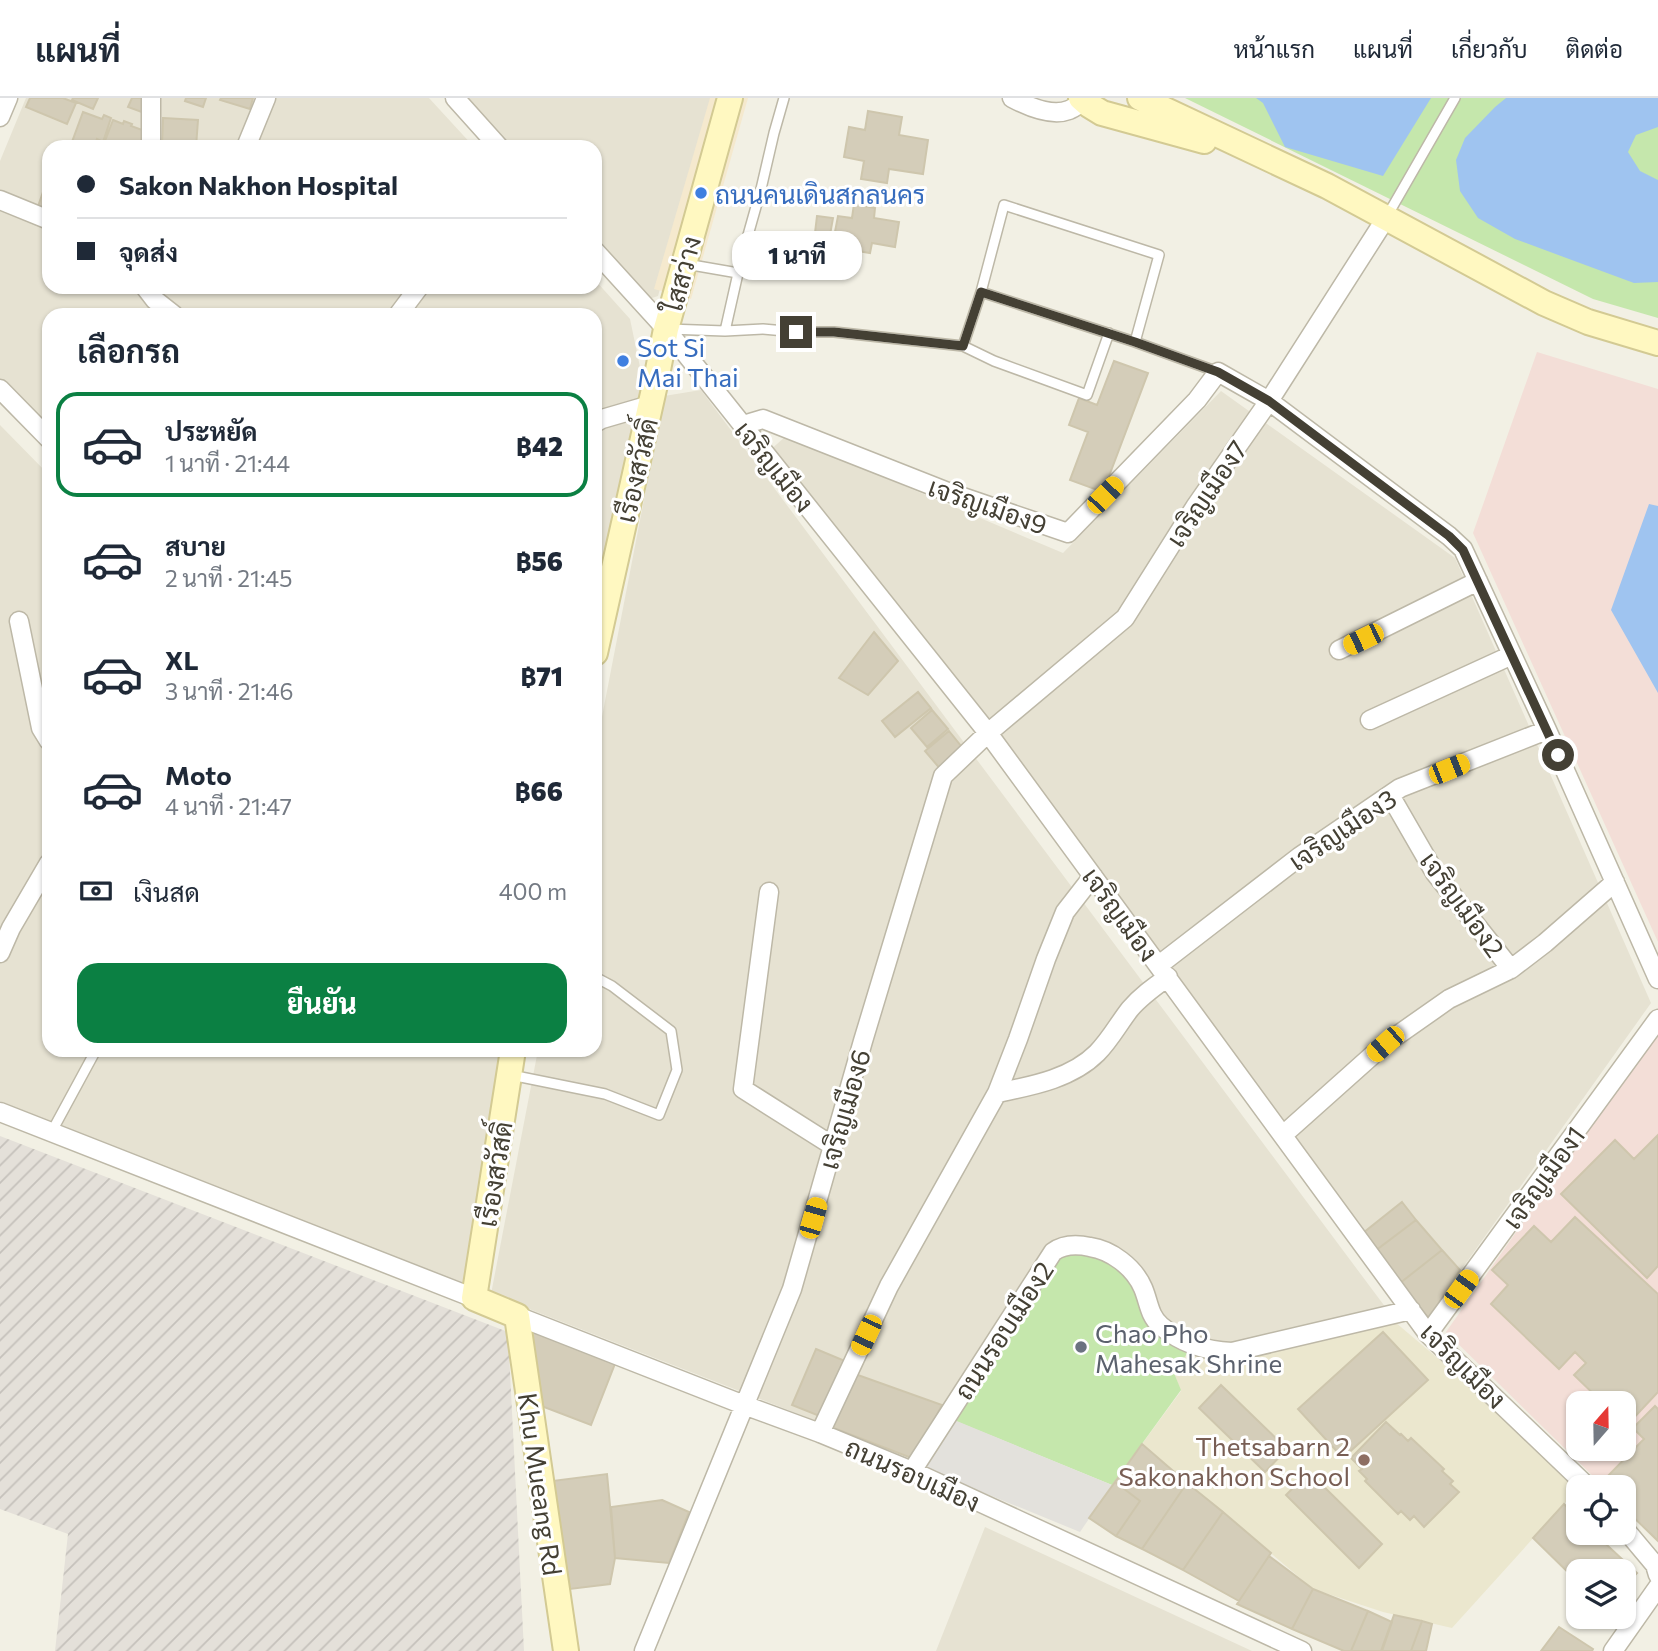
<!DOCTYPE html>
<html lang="th">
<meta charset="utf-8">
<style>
body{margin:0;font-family:Commissioner,Sarabun,sans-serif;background:#f6f6f7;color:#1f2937;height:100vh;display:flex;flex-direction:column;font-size:26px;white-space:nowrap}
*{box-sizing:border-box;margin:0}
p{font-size:23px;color:#747a83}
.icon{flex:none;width:38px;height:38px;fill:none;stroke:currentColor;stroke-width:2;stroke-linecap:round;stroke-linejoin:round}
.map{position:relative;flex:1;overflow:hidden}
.details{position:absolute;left:42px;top:210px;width:560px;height:749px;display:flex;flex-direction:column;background:#fff;border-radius:21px;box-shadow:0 2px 5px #0004}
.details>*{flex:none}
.hud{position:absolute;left:42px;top:42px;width:560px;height:154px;border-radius:21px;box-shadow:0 2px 5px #0004;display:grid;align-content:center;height:154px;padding:0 35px;background:#fff}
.needle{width:46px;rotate:20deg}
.buttons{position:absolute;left:1566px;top:1293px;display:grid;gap:14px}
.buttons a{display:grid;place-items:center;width:70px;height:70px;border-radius:14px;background:#fff;box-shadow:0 2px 5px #0004;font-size:35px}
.end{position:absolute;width:32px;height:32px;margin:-16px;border:9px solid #444034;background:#fff;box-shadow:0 0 0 4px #fff}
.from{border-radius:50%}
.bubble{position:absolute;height:49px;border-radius:21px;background:#fff;box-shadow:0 2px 5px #0004;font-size:23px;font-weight:800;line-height:49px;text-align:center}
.car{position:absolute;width:21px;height:42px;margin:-21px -10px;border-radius:9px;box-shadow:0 0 5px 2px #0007;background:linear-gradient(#f5c518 24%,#345 0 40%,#f5c518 0 76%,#345 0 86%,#f5c518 0)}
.hud b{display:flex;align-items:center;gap:24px;height:66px;font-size:26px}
.hud b+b{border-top:2px solid #e0e1e3}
.hud i{width:18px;height:18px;background:#1f2937}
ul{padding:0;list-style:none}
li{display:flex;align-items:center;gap:21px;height:105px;margin:0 14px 10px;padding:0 21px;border:4px solid transparent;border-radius:21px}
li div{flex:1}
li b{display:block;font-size:26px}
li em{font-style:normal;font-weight:800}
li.on{border-color:#0b8043}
li>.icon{width:63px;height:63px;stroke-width:1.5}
h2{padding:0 35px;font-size:32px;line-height:84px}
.pay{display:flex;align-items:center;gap:18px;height:77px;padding:0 35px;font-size:26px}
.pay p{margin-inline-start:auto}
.primary-button{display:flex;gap:14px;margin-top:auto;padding:14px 35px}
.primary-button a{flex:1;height:80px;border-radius:21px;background:#0b8043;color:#fff;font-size:28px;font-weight:800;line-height:80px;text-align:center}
header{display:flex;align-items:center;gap:42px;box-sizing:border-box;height:98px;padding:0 35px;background:#fff;border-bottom:2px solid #e0e1e3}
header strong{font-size:33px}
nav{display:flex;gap:38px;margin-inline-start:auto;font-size:24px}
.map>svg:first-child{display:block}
</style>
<header>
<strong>แผนที่</strong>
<nav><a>หน้าแรก</a><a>แผนที่</a><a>เกี่ยวกับ</a><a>ติดต่อ</a></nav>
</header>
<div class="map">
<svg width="1658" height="1553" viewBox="0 0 1658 1553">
<defs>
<pattern id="industrial-furrows" width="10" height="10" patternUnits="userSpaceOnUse" patternTransform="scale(1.75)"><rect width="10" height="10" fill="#e4e0d9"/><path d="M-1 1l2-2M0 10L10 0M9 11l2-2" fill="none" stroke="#c5c1bb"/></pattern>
</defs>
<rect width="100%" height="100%" fill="#f2f0e4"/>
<!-- residential -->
<path fill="#e6e2d2" d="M26,0H429L474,49H49V189H595V182L630,221L645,293L595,512V217H49V334L0,284V63Z
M462,0H715L658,198L643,203L595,150V49H506Z
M701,292L1386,1210L914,1361L491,1196L538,952H595V655L664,298Z
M1221,293L1455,460L1651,905L1429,1217L1402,1193L768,354L786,338L1063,455Z
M0,327L49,377V952H501L463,1190L0,1003Z
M985,1429L1252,1553H936Z"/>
<!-- commercial -->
<path fill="#f5e9ce" d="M710,0H748L691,201L654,191Z"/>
<!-- industrial -->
<path fill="url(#industrial-furrows)" d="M0,1038L508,1234L524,1553H55L68,1436L0,1411Z"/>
<!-- education -->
<path fill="#ebe7ce" d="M1395,1224L1584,1384L1452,1530L1383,1514L1313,1491L1142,1346L1181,1293L1174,1275L1192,1248L1234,1259Z"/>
<!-- medical -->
<path fill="#f3ded7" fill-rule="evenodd" d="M1537,254L1658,291V844L1473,435Z
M1658,932V1444L1624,1410V1390L1604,1389L1446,1234ZM1578,1306H1624V1351H1578Z"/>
<!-- green -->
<path fill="#c5e7ac" d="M1185,0H1658V220L1593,201Z
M1065,1147L1104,1152L1134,1176L1151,1218L1192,1248L1174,1275L1181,1292L1112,1387L951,1321Z"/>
<!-- parking -->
<path fill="#e3e1dc" d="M947,1319L1112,1387L1080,1434L916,1367Z"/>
<!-- water -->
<path fill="#9fc4f0" d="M1256,0H1431L1383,78L1285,49L1263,5Z
M1506,0H1658V29L1636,37L1628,54L1640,73L1658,82V184L1634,185L1515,141L1478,120L1460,93L1456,62L1465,40L1495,9Z
M1649,406L1658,408V595L1611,512Z"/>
<!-- building -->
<path fill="#d4cdb9" stroke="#cec6ad" stroke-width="2" d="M30,0H63L76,5L67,26L26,9Z
M73,0H98L93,11L72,2Z
M132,0H150V17L128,9Z
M186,0H206L203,9L185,3Z
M221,0H253L250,11L220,2Z
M868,13L902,19L899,37L928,42L923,76L889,71L887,85L861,81L864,63L844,59L849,29L865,32Z
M83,14L102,21L104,17L111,20L103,44L97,41L94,49H86L72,44Z
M163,20L198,22L196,49H162Z
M113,22L123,26L124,23L132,26L131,28L148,34L143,49H122L105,43Z
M49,77V115L37,111Z
M854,106L875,110L874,120L899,124L895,149L872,145L870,155L846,151L847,141L834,139L838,118L852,120Z
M817,118L833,120L830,137L815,135Z
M1114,263L1148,275L1103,394L1070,382L1088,334L1069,327L1079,300L1097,307Z
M874,534L898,563L868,597L839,580Z
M918,594L931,610L895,639L882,623Z
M932,612L948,631L927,649L911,630Z
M949,633L965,653L942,673L925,653Z
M1658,1037V1168L1647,1180L1561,1096L1615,1042L1634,1061Z
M1402,1104L1416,1122L1371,1156L1358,1139Z
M1575,1119L1658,1196V1294L1627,1327L1624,1324V1306H1604L1574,1277L1586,1265L1575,1254L1559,1271L1491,1206L1508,1187L1492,1172L1534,1128L1551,1144Z
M1416,1122L1442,1152L1395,1189L1371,1156Z
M1442,1152L1460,1172L1429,1220L1395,1189Z
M517,1218L618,1258L591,1327L531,1304Z
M1383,1234L1428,1282L1343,1360L1298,1311Z
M816,1251L845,1263L822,1319L792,1307Z
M855,1276L942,1307L914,1361L831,1329Z
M1221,1287L1287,1351L1265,1374L1199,1310Z
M1655,1308L1658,1311V1443L1624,1410V1390H1603L1600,1386L1644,1341L1633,1330Z
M1386,1324L1400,1337L1401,1336L1408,1343L1411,1340L1444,1371L1442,1373L1453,1383L1450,1386L1459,1394L1424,1429L1414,1418L1410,1422L1401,1413L1398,1416L1365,1383L1367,1381L1359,1373L1362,1371L1351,1360Z
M1142,1346L1187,1385L1142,1451L1116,1438L1140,1403L1115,1384Z
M1309,1374L1382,1446L1359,1470L1286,1397Z
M607,1376L615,1460L610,1486L570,1491L552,1383Z
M1115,1384L1140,1403L1116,1438L1089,1420Z
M1187,1385L1223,1414L1183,1472L1142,1451Z
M662,1402L689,1414L669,1465L615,1460L611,1409Z
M1564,1406L1578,1420V1435H1594L1637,1475L1624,1488V1474H1578V1484L1533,1440Z
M1223,1414L1271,1455L1239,1503L1183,1472Z
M1269,1458L1313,1491L1292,1531L1237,1506Z
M1313,1491L1368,1513L1351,1553H1344L1292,1531Z
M1368,1513L1392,1524L1382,1553H1351Z
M1394,1517L1422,1523L1411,1553H1381Z
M1422,1523L1432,1526L1426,1553H1411Z
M1559,1529L1593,1551L1592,1553H1541Z"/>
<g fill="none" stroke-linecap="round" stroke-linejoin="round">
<defs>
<path id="lane" d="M1386,120L1455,0
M686,166L738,175
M981,194L1004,107L1159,157L1135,244
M668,231L725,233L763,231L796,234H834L963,248L981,194L1135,244L1218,274
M725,233L741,162L761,91L774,35L784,0
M963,248L994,263L1087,297L1109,235
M511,977L605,996L659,1017L677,972L671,933L612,888L595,879
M51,1035L96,952"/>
<path id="street" d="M455,0L499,49
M1012,0C1027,8 1051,19 1069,12C1074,10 1079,6 1084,3
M0,19L8,0
M151,49V0
M246,49L266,0
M0,102L49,122
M595,153L666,231L988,635L1428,1236L1589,1390
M145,189L155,202L174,217
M398,217L419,189
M0,291L49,341
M595,325L602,321L650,307
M743,327L763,321L948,394L1068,435L1197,302L1218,274L1269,303L1449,438L1463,451L1547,632L1658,881
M19,523L41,630L49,643
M1339,552L1478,483
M1370,622L1512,557
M1390,697L1435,775L1511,871L1545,845L1615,784
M769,794L743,991L833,1048
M0,855L11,830L49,765
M1159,867L1299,759L1400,690L1547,632
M997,995C1031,988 1071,981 1097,955C1110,942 1119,925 1130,911C1141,898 1154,889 1168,879
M0,1014L474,1200
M1283,1037L1385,946L1449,901L1511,871
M517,1218L744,1307L820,1335L912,1373L1302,1553
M1428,1236L1658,921
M820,1335L889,1188L997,995L1018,941L1046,861L1065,814L1093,778
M912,1373L1053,1154C1064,1146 1076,1146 1090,1149C1111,1152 1134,1169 1143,1190C1149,1204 1149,1218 1161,1228C1181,1245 1207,1253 1232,1254L1411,1212
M1624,1430L1655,1467L1658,1477
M644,1553L792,1191L863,943L943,678L988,635L1125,520L1195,409L1269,303L1386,120
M1613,1553L1658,1489"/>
<path id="secondary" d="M1081,0L1089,7L1102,15L1204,43
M1140,0L1327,88L1544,205L1588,224L1658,245
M595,555L656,282L666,231L730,0
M513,952L474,1200L517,1218L566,1553"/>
</defs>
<!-- lane casing -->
<use href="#lane" stroke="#bdb8a7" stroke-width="12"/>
<!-- street casing -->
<use href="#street" stroke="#bdb8a7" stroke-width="21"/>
<!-- secondary casing -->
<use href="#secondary" stroke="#d3ca93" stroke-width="28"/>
<!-- lane -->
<use href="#lane" stroke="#fff" stroke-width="9"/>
<!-- street -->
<use href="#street" stroke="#fff" stroke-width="18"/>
<!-- secondary -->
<use href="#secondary" stroke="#fff8c1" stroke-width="24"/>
</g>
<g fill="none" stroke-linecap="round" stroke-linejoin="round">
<!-- route -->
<path stroke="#444034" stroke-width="9" d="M796,234H834L963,248L981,194L1135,244L1218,274L1269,303L1449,438L1463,452L1558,657"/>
</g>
<!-- markers -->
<g fill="#3f7fe0" stroke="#fff" stroke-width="2.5">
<circle cx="701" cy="95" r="7"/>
<circle cx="623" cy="263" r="7"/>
</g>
<circle fill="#6b7280" stroke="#fff" stroke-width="2.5" cx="1081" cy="1249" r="7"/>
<circle fill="#8d6e63" stroke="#fff" stroke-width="2.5" cx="1364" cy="1362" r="7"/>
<g text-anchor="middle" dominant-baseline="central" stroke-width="6" stroke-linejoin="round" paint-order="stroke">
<!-- shop labels -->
<g font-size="26" fill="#366cbe" stroke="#fff" text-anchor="start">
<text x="715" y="95">ถนนคนเดินสกลนคร</text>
<text x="637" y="248">Sot Si<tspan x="637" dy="30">Mai Thai</tspan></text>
</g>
<!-- street labels -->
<g font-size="26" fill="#444034" stroke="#fff">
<text transform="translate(681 176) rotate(-75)">ใสสว่าง</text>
<text transform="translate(775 368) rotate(51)">เจริญเมือง</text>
<text transform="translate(636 372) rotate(-77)">เรืองสวัสดิ์</text>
<text transform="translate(1206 395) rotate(-56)">เจริญเมือง7</text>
<text transform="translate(988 407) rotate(19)">เจริญเมือง9</text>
<text transform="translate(1342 731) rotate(-34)">เจริญเมือง3</text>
<text transform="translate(1463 806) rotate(54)">เจริญเมือง2</text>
<text transform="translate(1121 816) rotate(54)">เจริญเมือง</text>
<text transform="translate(844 1011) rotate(-74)">เจริญเมือง6</text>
<text transform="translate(494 1076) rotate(-81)">เรืองสวัสดิ์</text>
<text transform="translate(1543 1079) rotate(-54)">เจริญเมือง1</text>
<text transform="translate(1003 1232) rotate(-57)">ถนนรอบเมือง2</text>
<text transform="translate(1464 1267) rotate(45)">เจริญเมือง</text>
<text transform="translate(913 1376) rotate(24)">ถนนรอบเมือง</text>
<text transform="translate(541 1386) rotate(82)">Khu Mueang Rd</text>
</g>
<!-- worship labels -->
<g font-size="26" fill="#5b616d" stroke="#fff" text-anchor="start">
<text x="1095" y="1234">Chao Pho<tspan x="1095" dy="30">Mahesak Shrine</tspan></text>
</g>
<!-- education labels -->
<g font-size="26" fill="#785e54" stroke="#fff" text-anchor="end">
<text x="1350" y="1347">Thetsabarn 2<tspan x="1350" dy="30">Sakonakhon School</tspan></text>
</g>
</g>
</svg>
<div class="buttons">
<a><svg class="needle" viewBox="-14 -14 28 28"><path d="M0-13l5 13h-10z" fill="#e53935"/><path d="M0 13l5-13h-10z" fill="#747a83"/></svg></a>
<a><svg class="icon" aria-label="locate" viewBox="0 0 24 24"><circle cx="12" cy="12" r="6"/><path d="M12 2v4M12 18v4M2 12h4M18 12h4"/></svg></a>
<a><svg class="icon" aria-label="layers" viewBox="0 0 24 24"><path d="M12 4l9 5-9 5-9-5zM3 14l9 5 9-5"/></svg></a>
</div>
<i class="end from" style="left:1558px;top:657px"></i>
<i class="end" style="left:796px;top:234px"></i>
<div class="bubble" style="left:732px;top:133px;width:130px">1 นาที</div>
<i class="car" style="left:1105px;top:397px;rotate:44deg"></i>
<i class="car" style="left:1363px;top:541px;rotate:244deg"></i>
<i class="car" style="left:1449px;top:671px;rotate:68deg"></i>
<i class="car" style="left:1385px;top:946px;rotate:229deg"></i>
<i class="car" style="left:813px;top:1120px;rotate:16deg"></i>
<i class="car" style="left:1461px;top:1191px;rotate:36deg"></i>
<i class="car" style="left:866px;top:1237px;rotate:205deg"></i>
<div class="hud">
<b><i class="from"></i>Sakon Nakhon Hospital</b>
<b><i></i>จุดส่ง</b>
</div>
<section class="details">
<h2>เลือกรถ</h2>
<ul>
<li class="on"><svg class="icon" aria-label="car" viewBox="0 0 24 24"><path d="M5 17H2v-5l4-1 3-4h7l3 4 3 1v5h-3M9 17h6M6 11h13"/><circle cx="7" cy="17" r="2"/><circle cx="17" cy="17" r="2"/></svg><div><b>ประหยัด</b><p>1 นาที · 21:44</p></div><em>฿42</em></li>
<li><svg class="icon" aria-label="car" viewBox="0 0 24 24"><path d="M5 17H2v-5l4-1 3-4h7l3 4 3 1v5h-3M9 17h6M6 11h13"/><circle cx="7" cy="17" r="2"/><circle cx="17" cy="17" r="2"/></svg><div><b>สบาย</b><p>2 นาที · 21:45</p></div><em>฿56</em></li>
<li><svg class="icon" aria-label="car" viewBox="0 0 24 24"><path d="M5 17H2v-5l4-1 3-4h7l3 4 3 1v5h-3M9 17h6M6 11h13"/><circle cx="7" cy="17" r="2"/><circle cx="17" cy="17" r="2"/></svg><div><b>XL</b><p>3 นาที · 21:46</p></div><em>฿71</em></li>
<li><svg class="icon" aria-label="car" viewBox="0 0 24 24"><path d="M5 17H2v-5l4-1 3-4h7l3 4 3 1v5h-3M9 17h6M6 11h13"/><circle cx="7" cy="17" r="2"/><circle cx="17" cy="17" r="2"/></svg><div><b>Moto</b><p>4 นาที · 21:47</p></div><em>฿66</em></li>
</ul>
<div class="pay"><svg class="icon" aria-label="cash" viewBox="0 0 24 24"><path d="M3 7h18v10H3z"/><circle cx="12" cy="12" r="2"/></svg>เงินสด<p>400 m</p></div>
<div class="primary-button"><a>ยืนยัน</a></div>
</section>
</div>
